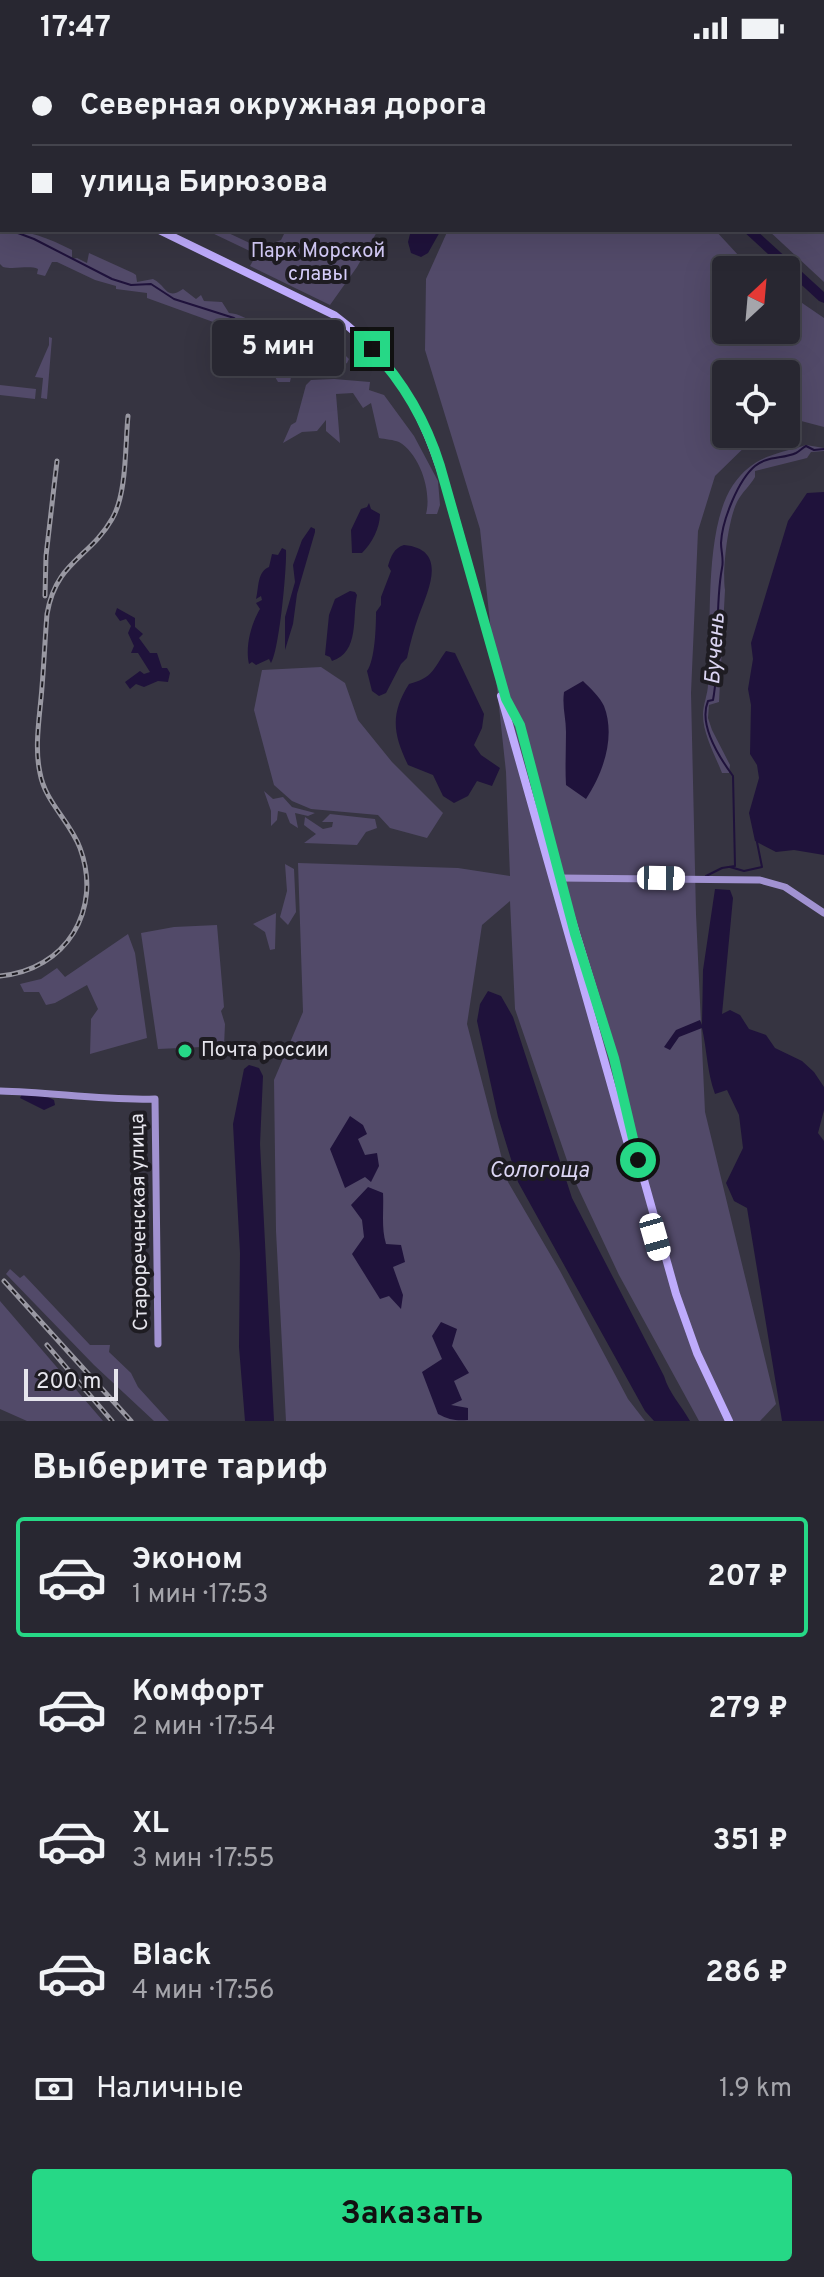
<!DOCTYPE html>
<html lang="ru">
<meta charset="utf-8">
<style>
body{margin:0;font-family:Overpass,sans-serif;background:#302f39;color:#f1f3f6;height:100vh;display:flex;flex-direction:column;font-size:30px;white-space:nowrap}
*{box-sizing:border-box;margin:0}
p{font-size:26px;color:#a5a5ab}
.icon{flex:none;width:44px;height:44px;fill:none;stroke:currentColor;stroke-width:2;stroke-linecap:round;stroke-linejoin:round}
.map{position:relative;height:1365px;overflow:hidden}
.side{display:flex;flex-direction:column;background:#282731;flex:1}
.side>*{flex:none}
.banner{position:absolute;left:0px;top:0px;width:824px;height:176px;box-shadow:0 8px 32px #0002,0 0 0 2px #44444d;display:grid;align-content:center;height:176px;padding:0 32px;background:#282731}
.needle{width:52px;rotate:26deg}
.tools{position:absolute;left:712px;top:200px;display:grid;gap:16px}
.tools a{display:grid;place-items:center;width:88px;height:88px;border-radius:8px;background:#282731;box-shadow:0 8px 32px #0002,0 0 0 2px #44444d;font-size:40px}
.scale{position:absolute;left:24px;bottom:20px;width:94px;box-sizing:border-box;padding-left:8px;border:4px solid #e6e5ed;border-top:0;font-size:22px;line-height:28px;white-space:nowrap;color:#e6e5ed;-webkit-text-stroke:6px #1e1c22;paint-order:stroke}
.end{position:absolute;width:36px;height:36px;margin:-18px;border:10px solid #26d886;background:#111;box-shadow:0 0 0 4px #111}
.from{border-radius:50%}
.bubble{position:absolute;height:56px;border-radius:8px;background:#282731;box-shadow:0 8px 32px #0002,0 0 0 2px #44444d;font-size:26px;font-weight:700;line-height:56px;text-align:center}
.car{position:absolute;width:24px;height:48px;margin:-24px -12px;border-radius:10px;box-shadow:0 0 6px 2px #0007;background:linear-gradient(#fff 24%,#345 0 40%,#fff 0 76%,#345 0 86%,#fff 0)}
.banner b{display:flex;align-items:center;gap:28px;height:76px;font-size:30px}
.banner b+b{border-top:2px solid #44444d}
.banner i{width:20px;height:20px;background:#f1f3f6}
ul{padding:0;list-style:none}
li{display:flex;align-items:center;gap:24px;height:120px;margin:0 16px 12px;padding:0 16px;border:4px solid transparent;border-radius:8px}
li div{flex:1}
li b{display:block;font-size:30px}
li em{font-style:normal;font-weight:700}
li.current{border-color:#26d886}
li>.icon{width:72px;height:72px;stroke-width:1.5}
h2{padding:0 32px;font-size:36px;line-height:96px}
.pay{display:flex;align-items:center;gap:20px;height:88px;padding:0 32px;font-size:30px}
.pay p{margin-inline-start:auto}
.cta{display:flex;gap:16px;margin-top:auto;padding:16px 32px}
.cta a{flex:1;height:92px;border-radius:8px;background:#26d886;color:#111;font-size:32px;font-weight:700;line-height:92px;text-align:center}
.status{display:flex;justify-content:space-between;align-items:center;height:56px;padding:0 40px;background:#282731;direction:ltr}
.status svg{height:22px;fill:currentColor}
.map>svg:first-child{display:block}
</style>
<div class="status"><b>17:47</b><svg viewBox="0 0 49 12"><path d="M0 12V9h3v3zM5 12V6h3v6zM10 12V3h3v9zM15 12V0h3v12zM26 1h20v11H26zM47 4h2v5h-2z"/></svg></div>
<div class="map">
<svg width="824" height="1365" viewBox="0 0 824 1365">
<rect width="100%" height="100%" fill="#363441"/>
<!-- green -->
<path fill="#524a69" d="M634,0H824V226L768,174H822V2H632Z
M0,168L2,174C29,174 48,182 72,194V203L77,202L87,207L89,197L133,217L136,219L137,226L153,223C167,230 166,245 183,233L196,243L201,239L204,245L222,246L229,257C247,258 260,274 275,280C288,285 300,278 313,284L315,281L329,290L330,297L344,298L349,303L347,307L329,316C317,313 312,304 298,303L294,306L290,326H278L271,314L274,305L270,297L232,280L231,274L227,271L147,242V237L116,233V230L95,224L57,206H52L45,220L37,218L38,213C29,209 14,214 3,211L0,208Z
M211,174H222L258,191L254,197L210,176Z
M286,174H378L357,211L330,249L250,210L260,192L281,184Z
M448,174H715L752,214H726V274H786V236L824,262V371L786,361V318H726V378H758L715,420L698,475L691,637L696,858L705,1056L776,1348L760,1365H699L619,1219L572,1119L515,953L510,845L482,869L467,968L508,1126L560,1215L628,1343L645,1365H286L276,1175L274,1024L303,956L298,807L458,812L510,820L506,716L480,473L425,294L426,223Z
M49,281L52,282L47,343L41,342L43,322L35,321L49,289Z
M334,323L370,326L369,334L384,339L414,380L438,425L440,449L437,458H426C432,436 420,398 399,386C394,384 385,383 379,382L371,347L363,352L353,337L336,338L340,387L326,375V364L317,375L302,376L283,387L291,369L296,366L306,329L311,324Z
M0,329L36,333L35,343L0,339Z
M806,389L824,392V395L811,396L807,402L755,415V421C750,430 742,436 737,446C728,464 722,515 725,534L719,646L709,649L708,662L712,674L730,709L729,717H722C715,699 703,678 703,659C703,648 708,638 708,628C712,574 703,474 733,429C754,399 775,399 806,389Z
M321,611L345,627L358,664L392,706L443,757L427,782L390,772L378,759L311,753L292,745L274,729L254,654L262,614Z
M264,735L273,743L283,741L292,751L315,757L308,760L295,757L298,772L290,767L286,757L278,755L277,764L271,770V755Z
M330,758L375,763L377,772L366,776L357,789L304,787L316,778L304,769L305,761L323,773L332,771L333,766H322Z
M285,808L294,813L296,856L288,869L280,861L287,835Z
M276,857L275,893L270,894L265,876L253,868Z
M217,869L224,951L221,955L225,968L224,990L158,993L141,877L174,871Z
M128,878L135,897L147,982L90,998L91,963L98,953L87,929L55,947L46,949L39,936H24L20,928L41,923L57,912L65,921Z
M10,1213L20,1222L24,1219L90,1289H110L109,1296L131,1317L138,1331L169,1365H154L94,1309L6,1218Z
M0,1245L103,1365H27L0,1353Z"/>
<!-- water -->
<path fill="#1f123b" d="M411,174H441L428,197L421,201L411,197L408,186Z
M742,174H756L824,236V247L819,245Z
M824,436V799L794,794L776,796L755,785L749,757L759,722L757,709L750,698L751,649L748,633L753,603L751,587L788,465L807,437Z
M369,447L371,453L380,458C380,472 372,487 362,497H352L351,474L361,453L367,451Z
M311,471L315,473V476L297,538L293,568L285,594V561L295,526L293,509L302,484Z
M404,489C448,493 429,533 419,559C414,573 410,587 407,602L401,608L386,637L379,640L372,635L367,615C375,604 376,571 376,556L381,549V541L391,515L388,510C391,500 394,492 404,489Z
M282,492L286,494C287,512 279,596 271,607L269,603L256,609L252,606L249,608C245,591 251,568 260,553L256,547L262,544L261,540L256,543C259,531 257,516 269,511L272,498L278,499Z
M350,535L355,536L357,539C352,561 360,596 332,605L330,601L325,599L329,559L335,543Z
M117,552L135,562V571L143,578L139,582L150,597H157L162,612H167L170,617L168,626L158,625L144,631L136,628L130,633L125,626L140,615L144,618L150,616L138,597H131L134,590L128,577L131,570L126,563L120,565L115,558Z
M446,595L455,597L484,658L482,672L474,689L481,699L500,712L492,730L477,725L468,740L454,747L443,740L433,719L408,709C393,678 390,658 409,628C433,622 433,613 446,595Z
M583,625C590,632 600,641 604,650C616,681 603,717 586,743L566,729C565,711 566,694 566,676C566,662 562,651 564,636Z
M715,833L730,834L733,842L722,958L730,954L740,959L749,973L766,979L775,992L802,1005L814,1016L824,1031V1054L818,1077L824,1085V1365H782L747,1152L734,1145L726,1127L743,1092L739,1059L727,1034L715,1038C707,1016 707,994 702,972L679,981L670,994L664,991L676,974L700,964L702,969L703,914Z
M488,935L501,940L513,961L572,1142L664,1320C669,1337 681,1349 690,1365H654L645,1355L518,1126L498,1061L477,965L480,948Z
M249,1009L259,1012L263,1020L260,1088L274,1365H245L239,1291L240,1197L233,1068L244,1013Z
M22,1038L44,1039L54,1044L55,1049L44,1054L20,1042Z
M350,1060L363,1069L367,1078L358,1083L365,1099L377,1097L379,1110L371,1126L365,1121L345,1132L330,1093Z
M368,1131L383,1137C384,1153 381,1172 386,1188L401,1189L405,1206L393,1211L403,1239L401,1253L389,1240L380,1243L352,1198L364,1181L362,1164L351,1149Z
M441,1266L457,1273L452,1290L469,1317L454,1325L462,1344L451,1349L468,1352V1364C457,1365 449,1364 438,1358L422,1316L442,1303L432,1280Z"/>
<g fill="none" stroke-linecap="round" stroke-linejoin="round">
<!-- stream -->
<path stroke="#1f123b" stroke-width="2" d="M592,2L594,0
M0,176L10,174L34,183L112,223L131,229L151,228L174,243L234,262L258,279L273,285L311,292L343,304
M730,811L744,815L762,811L757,786
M707,822L706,820L722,812L735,810L733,720C719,701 698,669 708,645L713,644C721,601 714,554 722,512C724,504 721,495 721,487C722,465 738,424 755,410C767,400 783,403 796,397C800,395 802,392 806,390L814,394L824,393"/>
<!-- secondary -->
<path stroke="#a192d1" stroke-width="7" d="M90,2L91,0
M559,822L760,824L785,831L824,857
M0,1035C52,1036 103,1045 155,1043L158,1288"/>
<!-- primary -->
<path stroke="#beabfc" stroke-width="8" d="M0,95L2,96
M159,174L334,259C416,320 435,390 461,483C476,536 491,590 506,643L520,669L559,822L614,1002L628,1067L676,1238L697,1297L729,1365
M501,640L627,1085"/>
<defs>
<path id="rail" d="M45,540L46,500L57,405
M0,920C66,914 103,854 80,792C70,765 45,746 40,717C34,690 40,659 42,631C44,607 45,583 47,558C56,505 90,502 112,463C127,438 125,390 128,360
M4,1225L131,1365
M47,1289L112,1365"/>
</defs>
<!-- rail casing -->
<use href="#rail" stroke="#9998a2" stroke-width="5"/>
<!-- rail -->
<use href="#rail" stroke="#1e1c22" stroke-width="2" stroke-dasharray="6" stroke-linecap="butt"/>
</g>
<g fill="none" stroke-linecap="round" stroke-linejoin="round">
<!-- route -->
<path stroke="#26d886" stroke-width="10" d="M372,293C405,328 426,365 440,410L506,643L520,669L575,878L614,1002L638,1104"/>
</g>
<!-- markers -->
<circle fill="#26d886" stroke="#1e1c22" stroke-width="3" cx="185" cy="995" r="8"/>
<g text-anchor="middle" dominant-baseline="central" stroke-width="8" stroke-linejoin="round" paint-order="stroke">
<!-- park labels -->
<g font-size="20" fill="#d6cdfa" stroke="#1e1c22">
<text x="318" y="196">Парк Морской<tspan x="318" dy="23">славы</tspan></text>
</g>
<!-- poi labels -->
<g font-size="20" fill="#e6e5ed" stroke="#1e1c22" text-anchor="start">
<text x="201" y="995">Почта россии</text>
</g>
<!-- street labels -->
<g font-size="20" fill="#e6e5ed" stroke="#1e1c22">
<text transform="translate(140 1166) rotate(-91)">Старореченская улица</text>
</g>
<!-- water labels -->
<g font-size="22" font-style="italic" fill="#dbd5f3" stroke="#1e1c22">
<text transform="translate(716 593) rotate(-86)">Бучень</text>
<text x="539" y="1115">Сологоща</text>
</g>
</g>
</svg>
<div class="tools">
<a><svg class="needle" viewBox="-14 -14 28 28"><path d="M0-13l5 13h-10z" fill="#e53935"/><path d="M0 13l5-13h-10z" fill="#a5a5ab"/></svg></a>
<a><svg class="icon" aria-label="locate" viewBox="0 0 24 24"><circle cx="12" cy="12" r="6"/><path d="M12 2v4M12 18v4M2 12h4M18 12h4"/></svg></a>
</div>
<div class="scale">200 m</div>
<i class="end from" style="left:638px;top:1104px"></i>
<i class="end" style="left:372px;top:293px"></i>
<div class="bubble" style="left:212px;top:264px;width:132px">5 мин</div>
<i class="car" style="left:661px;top:822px;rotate:91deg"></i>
<i class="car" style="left:655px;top:1181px;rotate:164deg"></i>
<div class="banner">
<b><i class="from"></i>Северная окружная дорога</b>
<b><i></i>улица Бирюзова</b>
</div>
</div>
<section class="side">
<h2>Выберите тариф</h2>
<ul>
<li class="current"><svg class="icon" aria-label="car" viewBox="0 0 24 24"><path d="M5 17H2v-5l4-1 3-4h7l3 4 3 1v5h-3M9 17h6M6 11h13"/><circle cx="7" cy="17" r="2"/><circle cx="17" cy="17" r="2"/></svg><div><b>Эконом</b><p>1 мин · 17:53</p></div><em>207 ₽</em></li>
<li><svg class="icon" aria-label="car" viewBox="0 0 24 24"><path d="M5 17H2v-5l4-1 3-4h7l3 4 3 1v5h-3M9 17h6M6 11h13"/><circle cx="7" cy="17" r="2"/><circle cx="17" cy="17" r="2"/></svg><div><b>Комфорт</b><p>2 мин · 17:54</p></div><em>279 ₽</em></li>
<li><svg class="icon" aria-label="car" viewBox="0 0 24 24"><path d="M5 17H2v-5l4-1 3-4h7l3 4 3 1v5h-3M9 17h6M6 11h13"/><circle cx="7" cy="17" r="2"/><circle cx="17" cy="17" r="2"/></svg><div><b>XL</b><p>3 мин · 17:55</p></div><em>351 ₽</em></li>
<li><svg class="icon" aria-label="car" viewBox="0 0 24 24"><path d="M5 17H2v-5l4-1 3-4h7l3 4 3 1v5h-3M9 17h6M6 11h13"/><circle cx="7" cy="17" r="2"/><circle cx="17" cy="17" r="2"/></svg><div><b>Black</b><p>4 мин · 17:56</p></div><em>286 ₽</em></li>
</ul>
<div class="pay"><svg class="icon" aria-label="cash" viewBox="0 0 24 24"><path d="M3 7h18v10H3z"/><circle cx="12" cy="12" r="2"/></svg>Наличные<p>1.9 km</p></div>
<div class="cta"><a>Заказать</a></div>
</section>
